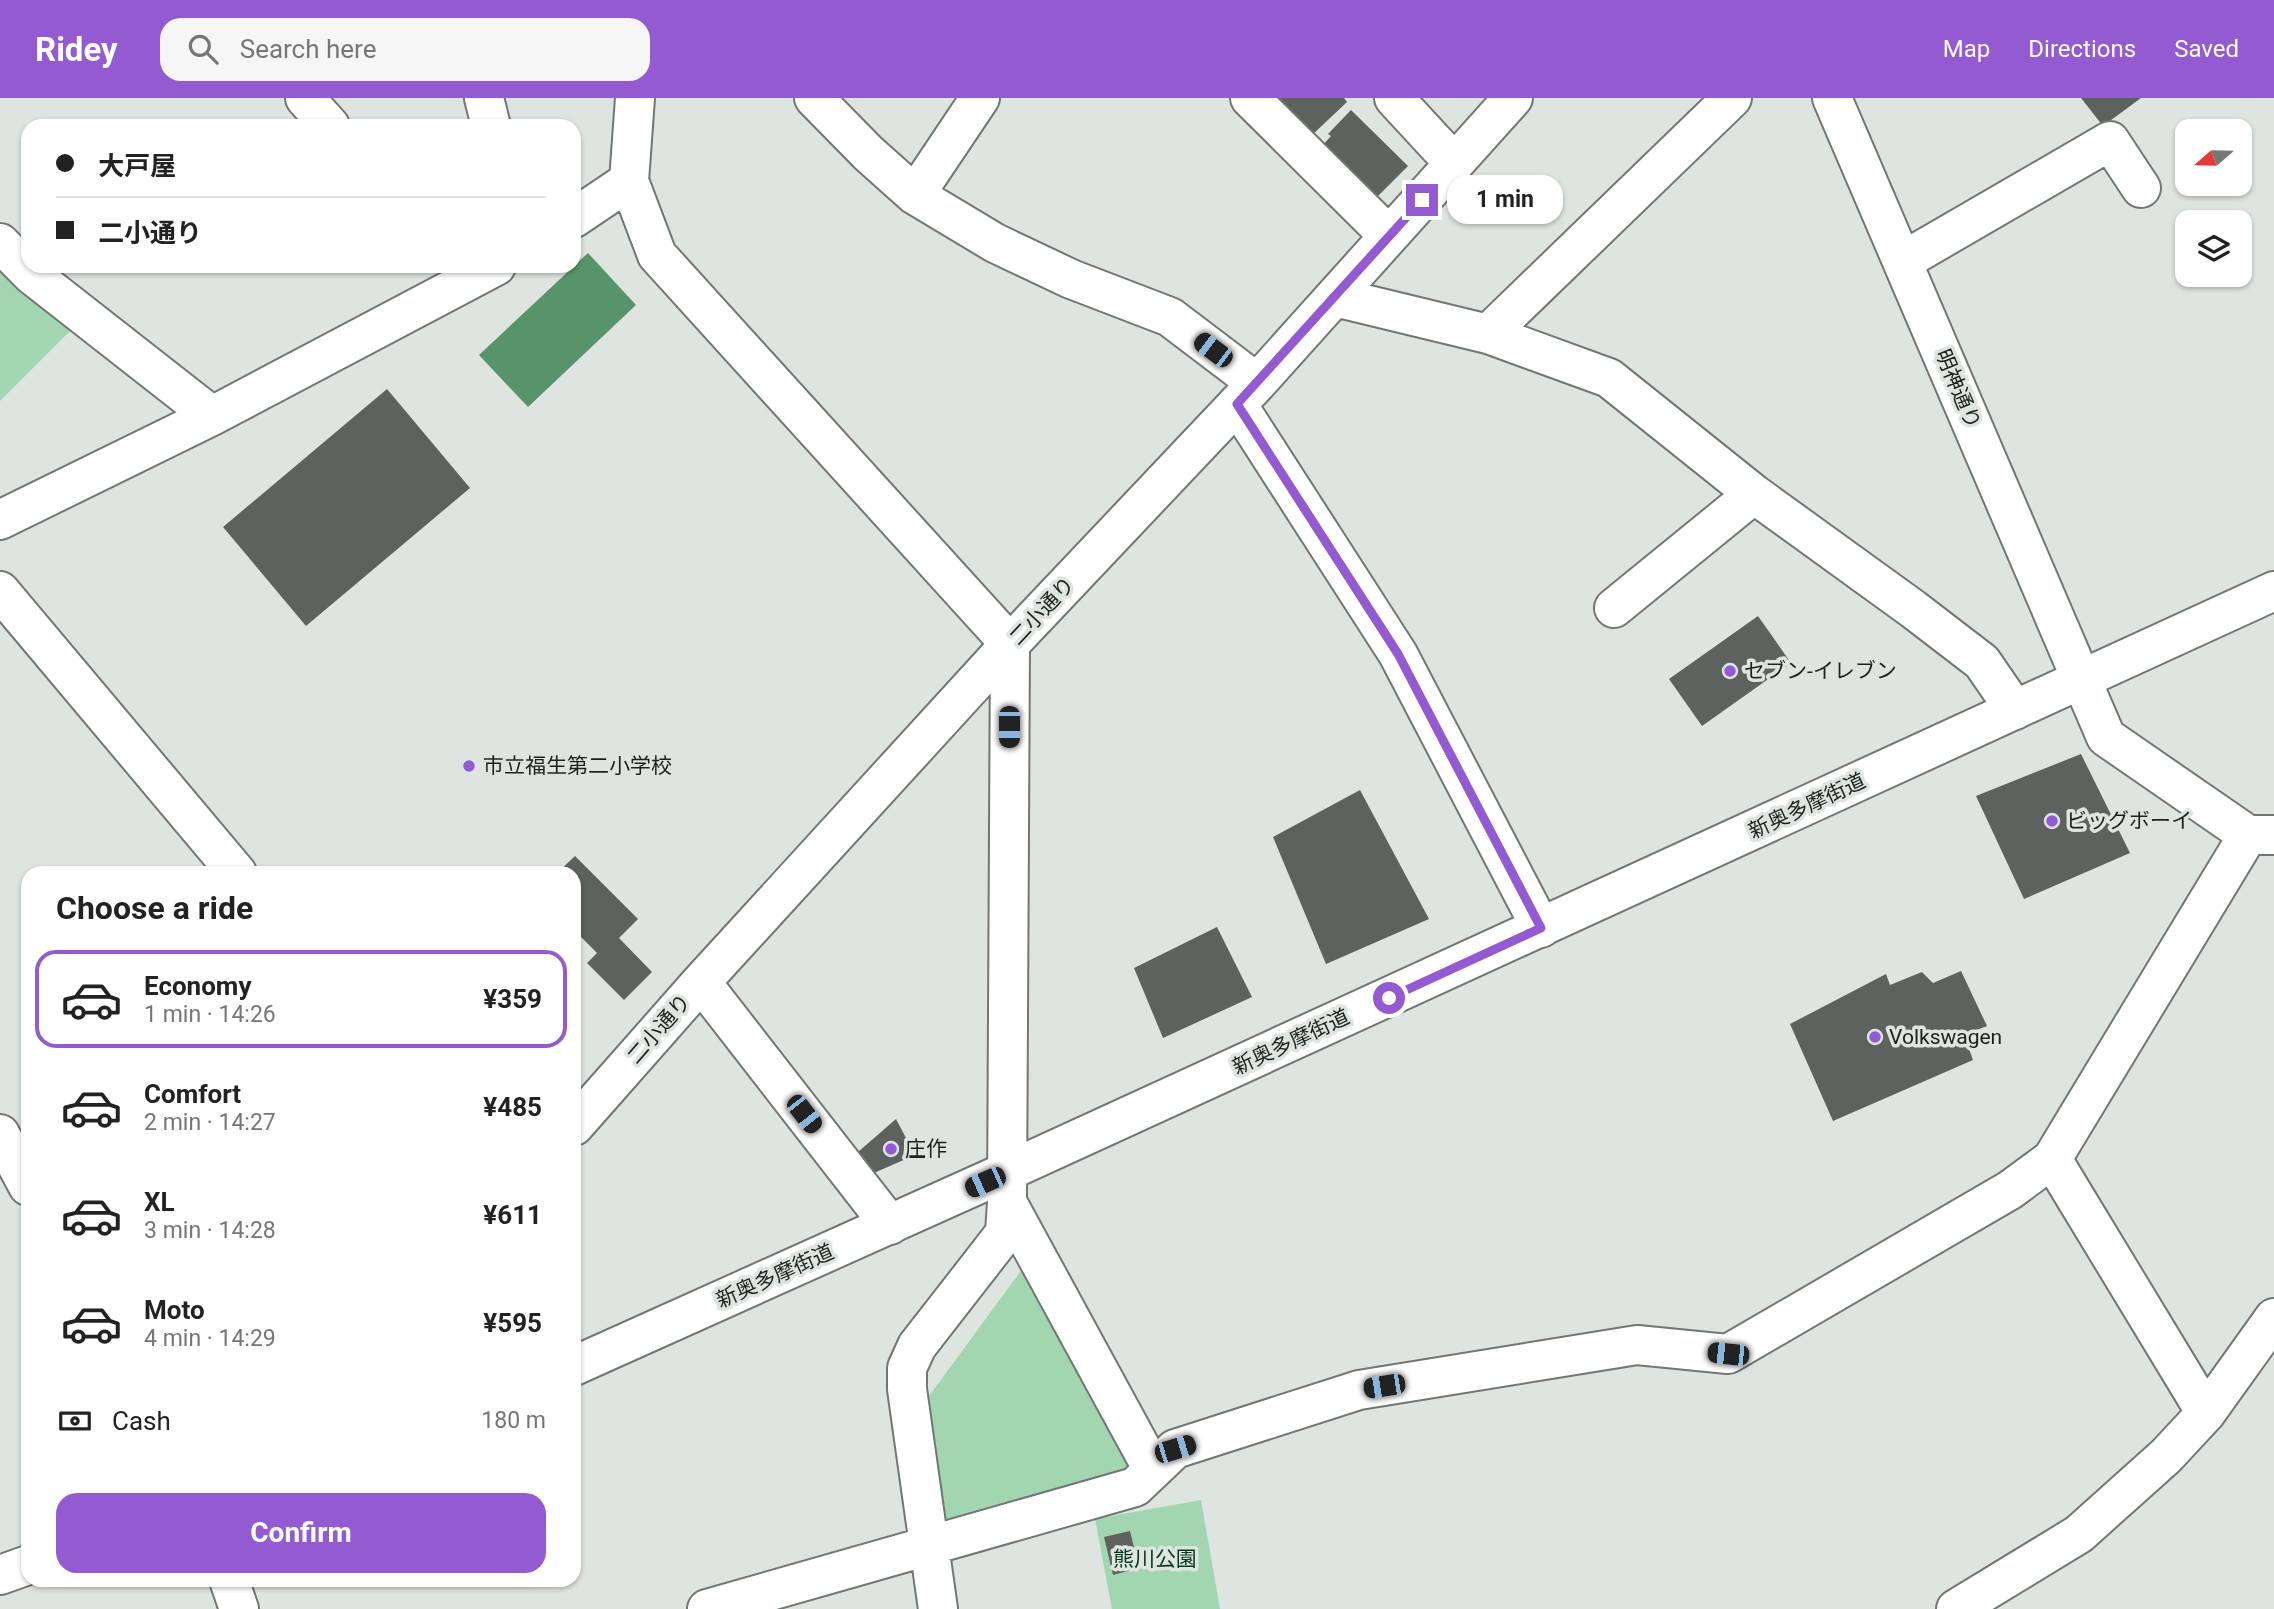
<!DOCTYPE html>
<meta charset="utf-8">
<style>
body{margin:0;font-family:Roboto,"Noto Sans JP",sans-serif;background:#f6f6f6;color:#222;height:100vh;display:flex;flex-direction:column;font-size:26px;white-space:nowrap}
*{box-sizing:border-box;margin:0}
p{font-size:23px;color:#767676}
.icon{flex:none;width:38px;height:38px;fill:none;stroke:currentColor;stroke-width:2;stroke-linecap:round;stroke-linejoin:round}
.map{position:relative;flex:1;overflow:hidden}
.side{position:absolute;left:21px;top:768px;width:560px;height:721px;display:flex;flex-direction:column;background:#fff;border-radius:21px;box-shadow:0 2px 5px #0004}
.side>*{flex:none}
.guide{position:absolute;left:21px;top:21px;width:560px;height:154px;border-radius:21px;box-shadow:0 2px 5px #0004;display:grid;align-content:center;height:154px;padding:0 35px;background:#fff}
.needle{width:46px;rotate:250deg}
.tools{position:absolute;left:2175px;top:21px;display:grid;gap:14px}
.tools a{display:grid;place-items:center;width:77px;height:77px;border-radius:14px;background:#fff;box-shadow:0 2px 5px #0004;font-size:35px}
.end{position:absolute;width:32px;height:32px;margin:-16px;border:9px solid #945ad1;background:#fff;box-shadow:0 0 0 4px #fff}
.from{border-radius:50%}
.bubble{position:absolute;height:49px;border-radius:21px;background:#fff;box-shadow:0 2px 5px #0004;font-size:23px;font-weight:700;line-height:49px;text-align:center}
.car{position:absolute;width:21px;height:42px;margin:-21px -10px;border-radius:9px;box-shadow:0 0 5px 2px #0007;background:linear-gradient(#222 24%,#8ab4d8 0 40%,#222 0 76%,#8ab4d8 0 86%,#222 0)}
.guide b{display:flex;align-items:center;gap:24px;height:66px;font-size:26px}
.guide b+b{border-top:2px solid #e0e0e0}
.guide i{width:18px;height:18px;background:#222}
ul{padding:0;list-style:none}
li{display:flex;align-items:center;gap:21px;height:98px;margin:0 14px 10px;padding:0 21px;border:4px solid transparent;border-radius:21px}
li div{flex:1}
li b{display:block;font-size:26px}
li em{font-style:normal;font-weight:700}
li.active{border-color:#945ad1}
li>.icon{width:63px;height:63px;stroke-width:1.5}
h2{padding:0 35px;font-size:32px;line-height:84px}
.pay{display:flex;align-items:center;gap:18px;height:77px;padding:0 35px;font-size:26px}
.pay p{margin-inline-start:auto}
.cta{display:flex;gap:14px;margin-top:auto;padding:14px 35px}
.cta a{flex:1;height:80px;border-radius:21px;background:#945ad1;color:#fff;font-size:28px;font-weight:700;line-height:80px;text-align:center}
header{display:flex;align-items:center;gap:42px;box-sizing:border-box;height:98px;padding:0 35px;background:#945ad1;color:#fff}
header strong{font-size:33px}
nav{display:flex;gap:38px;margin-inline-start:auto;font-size:24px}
.search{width:490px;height:63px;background:#f6f6f6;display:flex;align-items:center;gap:18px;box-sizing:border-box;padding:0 24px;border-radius:21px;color:#767676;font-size:26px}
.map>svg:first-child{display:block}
</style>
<header>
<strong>Ridey</strong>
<div class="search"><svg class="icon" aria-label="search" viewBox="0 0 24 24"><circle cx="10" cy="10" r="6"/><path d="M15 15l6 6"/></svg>Search here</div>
<nav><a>Map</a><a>Directions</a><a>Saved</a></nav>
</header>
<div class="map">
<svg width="2274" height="1511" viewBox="0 0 2274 1511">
<rect width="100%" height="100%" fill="#dee4df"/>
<!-- green -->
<path fill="#a1d6b0" d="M0,175L71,232L0,303Z
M1023,1170L1138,1366L945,1437L924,1305Z
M1201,1402L1220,1511H1112L1095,1421Z"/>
<!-- water -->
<path fill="#57946b" d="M588,155L636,207L528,309L479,257Z"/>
<!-- building -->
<path fill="#5d625e" d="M1274,0H1344L1347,4L1311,38Z
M2081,0H2141L2103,28Z
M1351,12L1408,68L1374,102L1321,49L1331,38L1328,36Z
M387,291L470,390L306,528L223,429Z
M1758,518L1791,565L1702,628L1669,581Z
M2081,656L2130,755L2024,801L1976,698Z
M1360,692L1429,821L1326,866L1273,739Z
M575,758L638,821L619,840L652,874L624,902L587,865L597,855L574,832V775H557Z
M1217,829L1252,899L1163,940L1134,870Z
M1961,873L1987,928L1964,937L1973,962L1833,1023L1790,926L1886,876L1890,887L1922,874L1933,885Z
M896,1021L915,1057L867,1078L858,1054Z
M1130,1433L1139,1470L1113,1477L1104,1439Z"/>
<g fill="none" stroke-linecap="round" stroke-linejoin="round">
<defs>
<path id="minor" d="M305,0L330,28
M484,0L491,28
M635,0L629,83L657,157L1010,546L1007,1104L1153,1372
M814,0L868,55L915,97L995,145L1071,181L1170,219L1257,285
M1250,0L1389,138
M1394,0L1454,65
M1832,0L2106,639L2248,737H2274
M915,97L980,0
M574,120L629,83
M0,145L32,177L212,318
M1903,163L2110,43L2141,90
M1335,199L1488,236L1609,280L1754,396L1913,511L1982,564L2015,612
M1488,236L1732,0
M1237,306L1398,556L1541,830
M0,422L212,318L496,168
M0,493L237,775
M1614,510L1754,396
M701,884L890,1127
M574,1028L701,884L1010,546L1257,285L1513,0
M0,1036L28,1088
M2052,1061L2206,1315
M229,1482L239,1511
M707,1511L1135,1389L1175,1351L1359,1292L1637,1247L1728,1256L2010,1092L2052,1061L2248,737
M938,1511L907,1291V1270L917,1248L1005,1135L1007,1104
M1956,1511L2079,1436L2166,1358L2206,1315L2274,1220"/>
<path id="major" d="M574,1268L1008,1073L2274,493
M0,1477L28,1467"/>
</defs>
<!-- minor casing -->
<use href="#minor" stroke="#717773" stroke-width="42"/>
<!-- major casing -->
<use href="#major" stroke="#717773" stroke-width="42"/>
<!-- minor -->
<use href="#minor" stroke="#fff" stroke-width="38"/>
<!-- major -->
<use href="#major" stroke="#fff" stroke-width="38"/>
</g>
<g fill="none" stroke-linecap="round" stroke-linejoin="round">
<!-- route -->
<path stroke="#945ad1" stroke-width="9" d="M1389,900L1541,830L1398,556L1237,306L1422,102"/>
</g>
<!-- markers -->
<g fill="#945ad1" stroke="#dee4df" stroke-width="2.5">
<circle cx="1730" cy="573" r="7"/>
<circle cx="469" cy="668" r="7"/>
<circle cx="2052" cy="723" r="7"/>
<circle cx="1875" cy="939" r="7"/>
<circle cx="891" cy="1051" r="7"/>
</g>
<g text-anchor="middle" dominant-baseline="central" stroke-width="7" stroke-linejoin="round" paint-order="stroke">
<!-- street labels -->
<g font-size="21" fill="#1d201e" stroke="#dee4df">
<text transform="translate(1958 291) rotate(67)">明神通り</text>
<text transform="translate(1042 513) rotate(-47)">二小通り</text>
<text transform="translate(1807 708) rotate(-25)">新奥多摩街道</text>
<text transform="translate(659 931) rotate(-49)">二小通り</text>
<text transform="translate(1291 944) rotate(-25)">新奥多摩街道</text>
<text transform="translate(775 1178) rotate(-24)">新奥多摩街道</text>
</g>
<!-- poi labels -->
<g font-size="21" fill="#1d201e" stroke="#dee4df" text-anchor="start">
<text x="1744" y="573">セブン-イレブン</text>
<text x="483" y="668">市立福生第二小学校</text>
<text x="2066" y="723">ビッグボーイ</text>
<text x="1889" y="939">Volkswagen</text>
<text x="905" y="1051">庄作</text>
</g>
<!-- park labels -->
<g font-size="21" fill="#05371c" stroke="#dee4df">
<text x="1155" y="1461">熊川公園</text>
</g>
</g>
</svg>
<div class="tools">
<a><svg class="needle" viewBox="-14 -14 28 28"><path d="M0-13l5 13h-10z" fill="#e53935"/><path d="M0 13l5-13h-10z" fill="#767676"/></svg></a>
<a><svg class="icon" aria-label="layers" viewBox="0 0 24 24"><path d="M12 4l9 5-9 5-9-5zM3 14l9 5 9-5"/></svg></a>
</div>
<i class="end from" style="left:1389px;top:900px"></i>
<i class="end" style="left:1422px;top:102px"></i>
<div class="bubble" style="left:1447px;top:77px;width:116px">1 min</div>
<i class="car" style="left:1213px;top:252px;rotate:307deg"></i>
<i class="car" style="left:1009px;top:629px;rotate:180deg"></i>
<i class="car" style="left:804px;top:1016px;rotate:142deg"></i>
<i class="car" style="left:985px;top:1084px;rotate:246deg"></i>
<i class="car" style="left:1728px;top:1256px;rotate:276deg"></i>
<i class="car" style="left:1384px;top:1288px;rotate:261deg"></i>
<i class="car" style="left:1175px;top:1351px;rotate:73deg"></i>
<div class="guide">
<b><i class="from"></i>大戸屋</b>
<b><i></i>二小通り</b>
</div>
<section class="side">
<h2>Choose a ride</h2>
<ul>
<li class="active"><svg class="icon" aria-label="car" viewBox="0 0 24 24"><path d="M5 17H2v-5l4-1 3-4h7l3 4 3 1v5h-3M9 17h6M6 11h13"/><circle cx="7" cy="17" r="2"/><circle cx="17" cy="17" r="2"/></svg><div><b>Economy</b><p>1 min · 14:26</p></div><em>¥359</em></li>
<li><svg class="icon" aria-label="car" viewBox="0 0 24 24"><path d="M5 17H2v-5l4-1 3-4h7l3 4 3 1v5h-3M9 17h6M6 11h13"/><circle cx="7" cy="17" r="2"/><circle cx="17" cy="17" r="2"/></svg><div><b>Comfort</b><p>2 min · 14:27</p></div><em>¥485</em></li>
<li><svg class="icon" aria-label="car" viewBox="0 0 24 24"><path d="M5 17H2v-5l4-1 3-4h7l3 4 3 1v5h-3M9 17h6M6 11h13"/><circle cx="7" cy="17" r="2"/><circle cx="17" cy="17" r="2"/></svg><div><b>XL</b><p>3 min · 14:28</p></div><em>¥611</em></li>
<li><svg class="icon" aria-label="car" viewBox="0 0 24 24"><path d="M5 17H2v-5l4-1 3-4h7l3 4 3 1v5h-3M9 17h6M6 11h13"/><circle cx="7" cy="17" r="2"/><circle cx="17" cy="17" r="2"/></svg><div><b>Moto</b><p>4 min · 14:29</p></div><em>¥595</em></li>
</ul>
<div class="pay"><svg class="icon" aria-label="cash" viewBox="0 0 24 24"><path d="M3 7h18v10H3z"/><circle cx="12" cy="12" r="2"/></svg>Cash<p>180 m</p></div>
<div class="cta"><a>Confirm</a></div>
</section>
</div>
